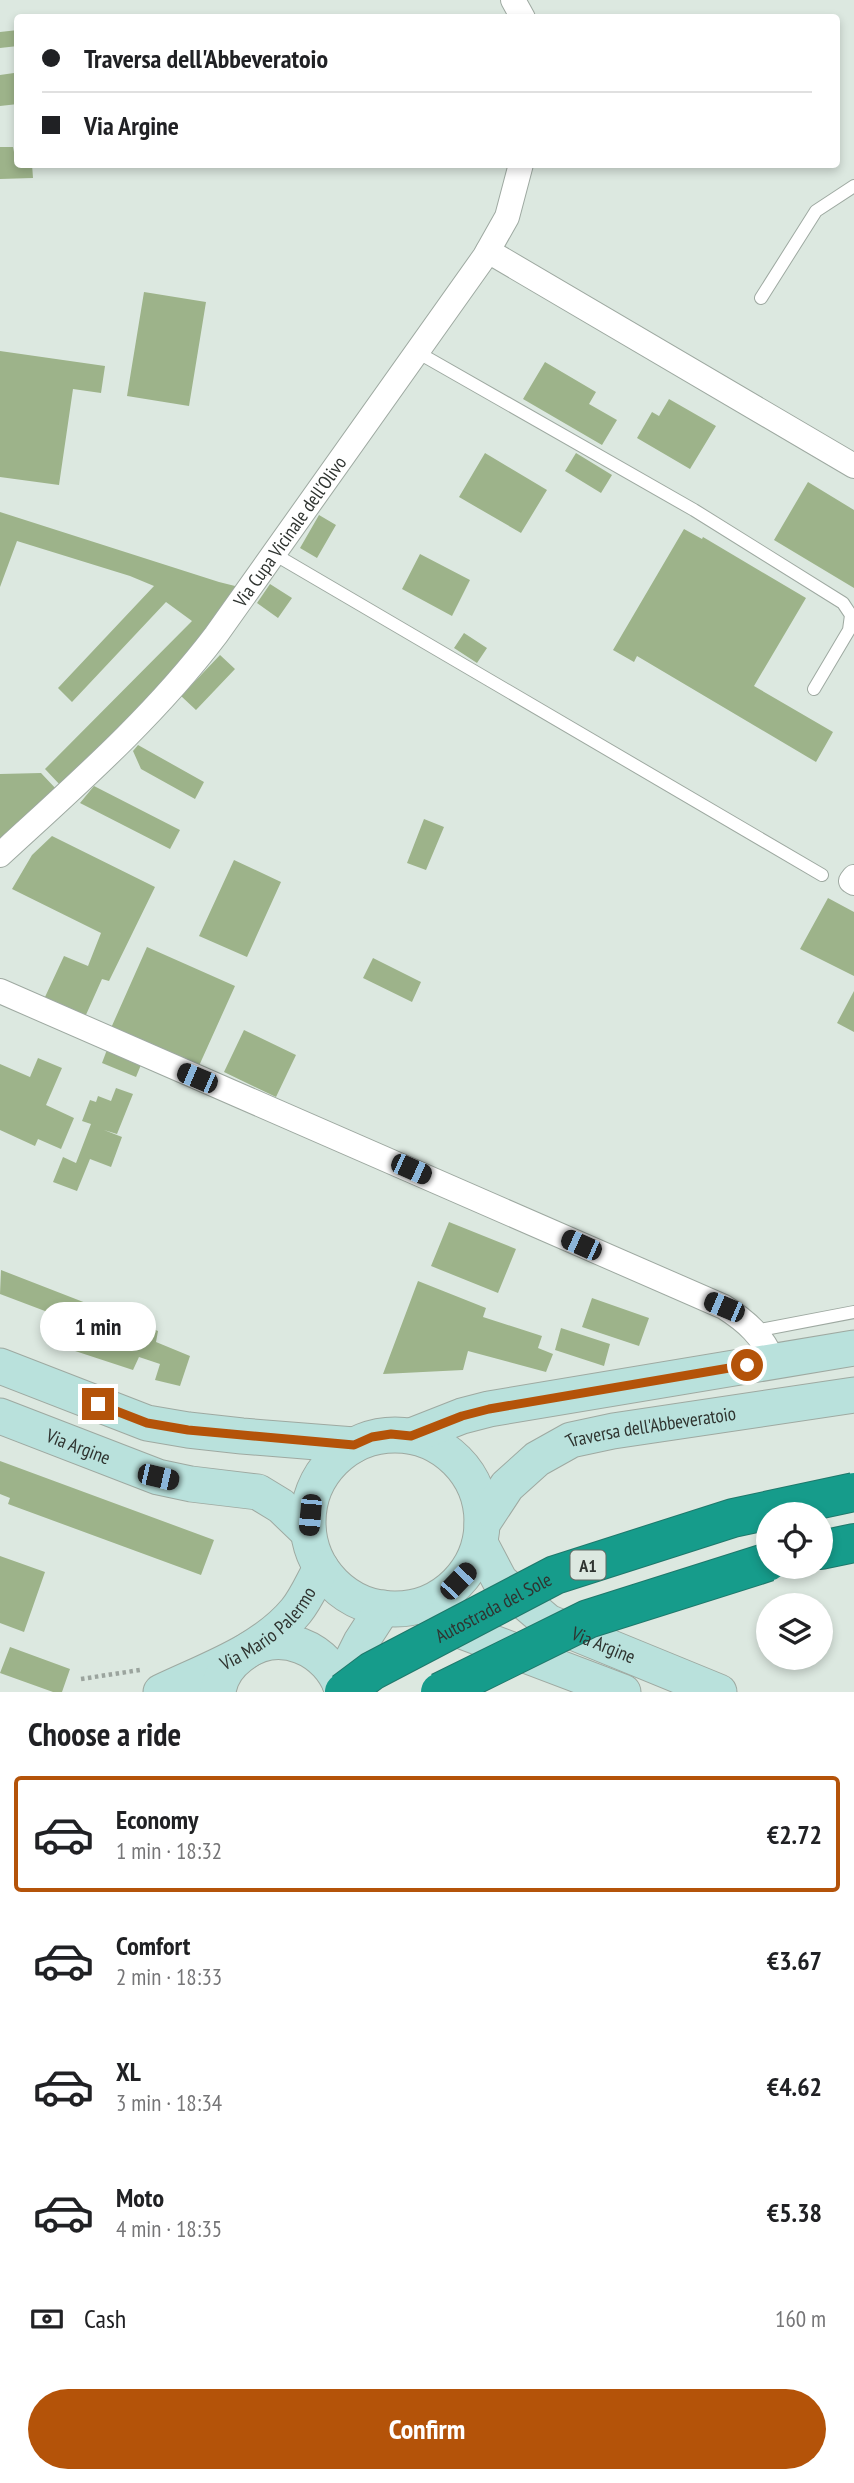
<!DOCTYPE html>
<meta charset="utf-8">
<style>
body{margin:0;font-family:"PT Sans Narrow",sans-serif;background:#f6f6f6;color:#202124;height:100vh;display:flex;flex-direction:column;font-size:26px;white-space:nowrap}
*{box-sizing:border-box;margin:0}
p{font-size:23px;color:#757577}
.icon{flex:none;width:38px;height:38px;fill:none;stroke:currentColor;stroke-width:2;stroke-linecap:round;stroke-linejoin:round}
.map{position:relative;height:1692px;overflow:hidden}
.drawer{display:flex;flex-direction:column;background:#fff;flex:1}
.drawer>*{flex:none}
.top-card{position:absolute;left:14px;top:14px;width:826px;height:154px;border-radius:7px;box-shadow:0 4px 10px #0003;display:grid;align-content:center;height:154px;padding:0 28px;background:#fff}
.controls{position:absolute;left:756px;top:1502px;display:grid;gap:14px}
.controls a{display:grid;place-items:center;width:77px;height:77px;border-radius:50%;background:#fff;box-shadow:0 4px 10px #0003;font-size:35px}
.end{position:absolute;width:32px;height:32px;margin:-16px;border:9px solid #b45309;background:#fff;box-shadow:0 0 0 4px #fff}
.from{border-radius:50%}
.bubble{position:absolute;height:49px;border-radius:24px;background:#fff;box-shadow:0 4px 10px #0003;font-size:23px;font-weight:800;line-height:49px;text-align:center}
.car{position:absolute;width:21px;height:42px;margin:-21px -10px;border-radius:9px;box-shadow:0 0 5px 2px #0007;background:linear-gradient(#222 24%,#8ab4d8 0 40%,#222 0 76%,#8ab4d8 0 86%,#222 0)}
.top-card b{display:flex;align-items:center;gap:24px;height:66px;font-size:26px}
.top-card b+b{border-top:2px solid #e0e0e0}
.top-card i{width:18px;height:18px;background:#202124}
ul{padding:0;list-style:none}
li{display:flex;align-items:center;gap:21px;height:116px;margin:0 14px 10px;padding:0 14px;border:4px solid transparent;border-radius:7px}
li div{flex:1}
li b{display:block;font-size:26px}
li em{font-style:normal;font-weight:800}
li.active{border-color:#b45309}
li>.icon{width:63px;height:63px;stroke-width:1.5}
h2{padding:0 28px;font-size:32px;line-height:84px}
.pay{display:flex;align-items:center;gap:18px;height:77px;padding:0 28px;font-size:26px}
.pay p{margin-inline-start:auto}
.cta{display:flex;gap:14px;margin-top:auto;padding:14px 28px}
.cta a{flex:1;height:80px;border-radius:42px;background:#b45309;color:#fff;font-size:28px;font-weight:800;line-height:80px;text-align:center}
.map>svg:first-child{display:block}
</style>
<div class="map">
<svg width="854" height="1692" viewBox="0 0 854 1692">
<rect width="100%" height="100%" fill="#dce8e0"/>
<!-- building -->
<path fill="#9db38a" d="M18,30V46L0,48V32Z
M14,73L18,104L0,106V75Z
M0,147H13L14,152H18V164H32L33,178L0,179Z
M144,292L206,302L189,406L127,396Z
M0,351L105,366L101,393L73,389L59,485L0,477Z
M545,362L596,392L589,404L617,420L602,445L523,399Z
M669,399L716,426L690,469L637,438L652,412L659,416Z
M485,453L547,490L521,533L459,497Z
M576,453L612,475L601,493L565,471Z
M808,482L854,510V588L774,540Z
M0,512L219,582L243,588L199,646L61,786L45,769L192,621L166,602L72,702L58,688L154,586L130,576L17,541L0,587Z
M319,515L336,525L317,558L300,548Z
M684,529L702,539L703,537L806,598L754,686L833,732L816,762L637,656L634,662L613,650Z
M420,554L470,580L452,616L402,589Z
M270,584L292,598L278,618L257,603Z
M464,633L487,648L477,663L454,648Z
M220,655L235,669L196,710L181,696Z
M138,745L204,782L195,799L141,769L133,751Z
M41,773L58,791L0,843V774Z
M94,786L180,830L170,849L80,803Z
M424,819L444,827L426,870L407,863Z
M52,836L155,887L109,981L102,979L85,1017L45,997L64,956L88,966L101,933L12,889L32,855Z
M234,860L281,882L247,957L199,936Z
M828,898L854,912V976L800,949Z
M147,947L235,986L198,1068L111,1028Z
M373,958L421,982L412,1002L363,978Z
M854,991V1032L837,1023Z
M244,1030L296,1055L276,1097L224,1072Z
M108,1047L143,1060L136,1077L102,1063Z
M38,1058L62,1068L46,1105L74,1118L61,1149L38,1139L35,1146L0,1130V1064L30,1077Z
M116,1088L133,1094L117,1134L104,1130L122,1137L111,1167L90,1159L77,1191L53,1182L63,1157L76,1163L91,1124L82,1121L90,1100L96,1102L98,1096L111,1101Z
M449,1222L516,1249L498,1293L431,1266Z
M1,1270L158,1331L156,1342L190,1356L180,1386L155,1380L160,1364L139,1357L133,1370L69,1349L74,1322L0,1294Z
M418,1281L486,1308L483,1317L542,1336L538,1348L553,1354L546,1372L468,1351L463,1370L383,1374Z
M592,1298L649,1318L639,1346L582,1327Z
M561,1328L610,1344L604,1366L555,1350Z
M0,1461L214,1540L201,1575L8,1504L10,1498L0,1494Z
M0,1556L45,1572L24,1632L0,1623Z
M10,1647L70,1669L62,1692H53L0,1673Z"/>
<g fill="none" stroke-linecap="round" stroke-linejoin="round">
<defs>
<path id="lane" d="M761,298L816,211L854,186
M417,352L694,510L843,603L851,615L849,630L814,689
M274,554L822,875
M755,1331L854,1312"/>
<g id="street">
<path d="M513,0L523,18"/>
<path d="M488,251L854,466"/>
<path id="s1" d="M0,855C76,785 153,718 216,635L485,256L507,217L521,164"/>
<path d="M854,877L851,881L854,883"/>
<path d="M0,991L724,1307C746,1321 763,1336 773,1361"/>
</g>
<g id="secondary">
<path d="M0,1366L147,1423L188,1430L242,1436L354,1445"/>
<path id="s2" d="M0,1416L158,1477L191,1484L258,1492L281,1506L308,1532"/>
<circle cx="395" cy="1522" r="87"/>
<path d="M411,1436L462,1416L489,1409L854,1348"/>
<path id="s3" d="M482,1524L507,1486L537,1459L571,1440L613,1431L854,1395"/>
<path id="s4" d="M480,1543L500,1581L548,1622L719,1692"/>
<path d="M435,1621L623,1692"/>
<path d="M340,1684L361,1642L383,1608"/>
<path id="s5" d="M161,1692C207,1670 263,1651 296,1611C306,1599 313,1582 321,1568"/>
<path d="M218,1692C220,1677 228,1665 240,1656C278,1625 330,1648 343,1692"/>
</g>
<path id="highway" d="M821,1550L854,1543"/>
</defs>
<!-- lane casing -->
<use href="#lane" stroke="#9ea9a1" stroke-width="14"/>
<!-- street casing -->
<use href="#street" stroke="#9ea9a1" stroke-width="26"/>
<!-- secondary casing -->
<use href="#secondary" stroke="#9ea9a1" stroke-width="37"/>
<!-- highway casing -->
<use href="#highway" stroke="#1f786b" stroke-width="40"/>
<!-- path -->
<path stroke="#9ba49e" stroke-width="4.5" stroke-dasharray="3.5 3.5" stroke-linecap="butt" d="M81,1679L140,1670"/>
<!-- lane -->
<use href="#lane" stroke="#fff" stroke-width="12"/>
<!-- street -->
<use href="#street" stroke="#fff" stroke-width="24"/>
<!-- secondary -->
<use href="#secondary" stroke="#b9e1dc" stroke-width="35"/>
<!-- highway -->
<use href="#highway" stroke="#169c8b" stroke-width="38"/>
<defs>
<g id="highway-bridge">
<path id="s6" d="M344,1692L372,1671L555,1575L733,1518L854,1492"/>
<path d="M440,1692L588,1619L768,1562"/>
</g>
</defs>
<!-- highway-bridge casing -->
<use href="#highway-bridge" stroke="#1f786b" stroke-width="40" stroke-linecap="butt"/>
<!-- highway-bridge -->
<use href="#highway-bridge" stroke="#169c8b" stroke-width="38"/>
</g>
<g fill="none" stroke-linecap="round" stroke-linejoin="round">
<!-- route -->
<path stroke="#b45309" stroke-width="9" d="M98,1404L147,1423L188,1430L354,1445L372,1437L391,1434L411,1436L462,1416L489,1409L747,1365"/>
</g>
<g text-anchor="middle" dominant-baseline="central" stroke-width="5" stroke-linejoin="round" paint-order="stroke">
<!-- shield labels -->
<rect fill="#dce8e0" stroke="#636a65" stroke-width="2" x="570.5" y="1550.5" width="35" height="29" rx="5"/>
<g font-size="18" font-weight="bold" fill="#2f3430">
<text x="588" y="1565">A1</text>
</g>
<!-- street labels -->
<g font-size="19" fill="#2f3430" stroke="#dce8e0">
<text stroke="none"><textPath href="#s1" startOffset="436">Via Cupa Vicinale dell'Olivo</textPath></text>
<text stroke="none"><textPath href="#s3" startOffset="206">Traversa dell'Abbeveratoio</textPath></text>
<text stroke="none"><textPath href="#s2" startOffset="84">Via Argine</textPath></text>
<text stroke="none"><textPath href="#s6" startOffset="172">Autostrada del Sole</textPath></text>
<text stroke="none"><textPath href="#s5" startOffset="126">Via Mario Palermo</textPath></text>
<text stroke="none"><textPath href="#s4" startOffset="166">Via Argine</textPath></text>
</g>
</g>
</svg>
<div class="controls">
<a><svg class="icon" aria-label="locate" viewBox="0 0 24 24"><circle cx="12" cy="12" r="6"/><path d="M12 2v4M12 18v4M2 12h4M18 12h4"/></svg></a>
<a><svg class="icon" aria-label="layers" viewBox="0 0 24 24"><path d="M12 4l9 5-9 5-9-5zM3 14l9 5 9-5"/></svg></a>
</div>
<i class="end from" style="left:747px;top:1365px"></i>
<i class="end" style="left:98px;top:1404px"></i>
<div class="bubble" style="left:40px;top:1302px;width:116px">1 min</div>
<i class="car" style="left:197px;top:1078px;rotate:293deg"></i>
<i class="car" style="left:411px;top:1169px;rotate:114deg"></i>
<i class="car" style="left:581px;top:1245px;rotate:294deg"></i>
<i class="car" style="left:724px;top:1307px;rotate:293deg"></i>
<i class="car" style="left:158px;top:1477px;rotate:103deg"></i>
<i class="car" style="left:310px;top:1515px;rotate:185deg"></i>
<i class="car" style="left:458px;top:1581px;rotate:44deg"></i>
<div class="top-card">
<b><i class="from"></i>Traversa dell'Abbeveratoio</b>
<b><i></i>Via Argine</b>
</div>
</div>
<section class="drawer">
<h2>Choose a ride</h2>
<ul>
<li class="active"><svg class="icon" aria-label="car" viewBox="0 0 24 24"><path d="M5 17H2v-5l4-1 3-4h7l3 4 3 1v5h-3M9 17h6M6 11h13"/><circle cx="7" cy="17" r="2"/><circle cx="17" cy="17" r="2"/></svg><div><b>Economy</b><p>1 min · 18:32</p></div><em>€2.72</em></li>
<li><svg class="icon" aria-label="car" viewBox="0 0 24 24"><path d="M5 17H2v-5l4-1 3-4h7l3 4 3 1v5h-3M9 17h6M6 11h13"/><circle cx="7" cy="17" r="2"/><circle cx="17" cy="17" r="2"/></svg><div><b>Comfort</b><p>2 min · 18:33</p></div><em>€3.67</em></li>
<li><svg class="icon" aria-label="car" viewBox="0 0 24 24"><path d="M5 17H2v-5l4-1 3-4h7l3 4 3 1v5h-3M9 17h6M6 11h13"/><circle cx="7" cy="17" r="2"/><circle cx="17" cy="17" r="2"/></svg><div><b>XL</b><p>3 min · 18:34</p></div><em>€4.62</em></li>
<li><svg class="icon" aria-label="car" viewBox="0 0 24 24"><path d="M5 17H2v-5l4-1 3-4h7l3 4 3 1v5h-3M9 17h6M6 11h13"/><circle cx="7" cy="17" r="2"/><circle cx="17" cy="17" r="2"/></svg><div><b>Moto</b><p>4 min · 18:35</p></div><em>€5.38</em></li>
</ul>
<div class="pay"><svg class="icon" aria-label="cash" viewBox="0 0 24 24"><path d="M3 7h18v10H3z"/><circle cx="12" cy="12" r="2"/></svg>Cash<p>160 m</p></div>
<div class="cta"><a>Confirm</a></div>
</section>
